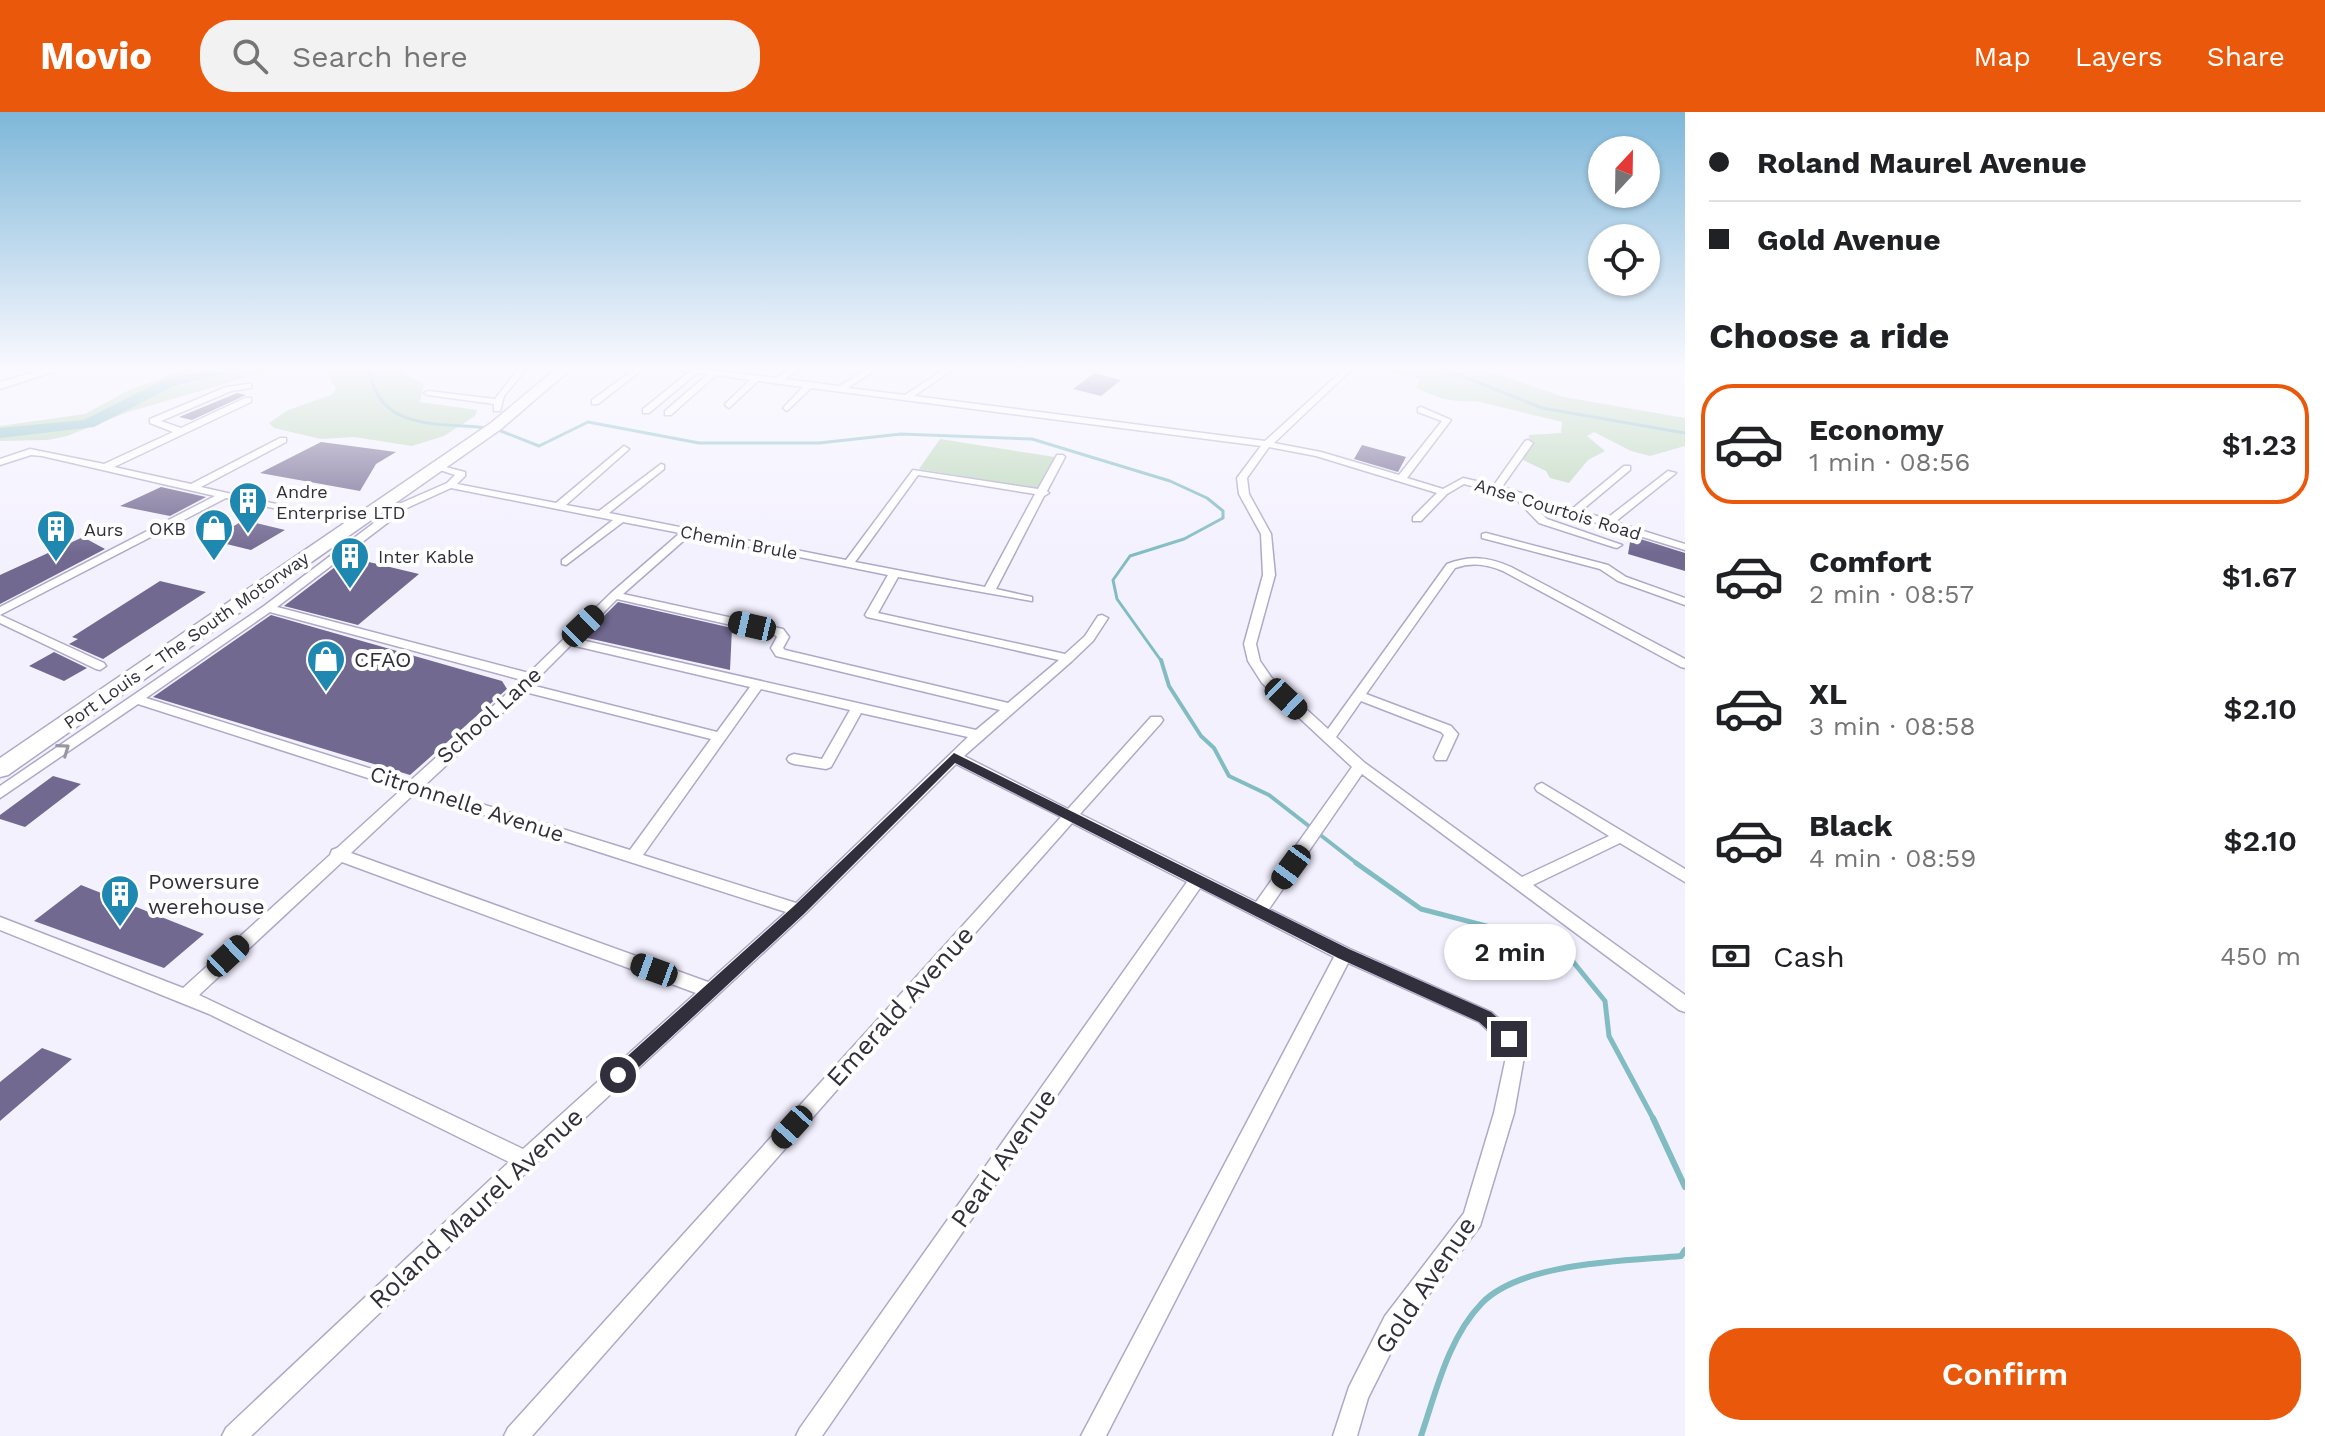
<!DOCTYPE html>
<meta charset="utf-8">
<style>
body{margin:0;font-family:"Work Sans",sans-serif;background:#f2f2f2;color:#202124;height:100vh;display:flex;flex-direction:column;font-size:30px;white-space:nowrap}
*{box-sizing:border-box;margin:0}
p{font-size:26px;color:#757577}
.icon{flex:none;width:44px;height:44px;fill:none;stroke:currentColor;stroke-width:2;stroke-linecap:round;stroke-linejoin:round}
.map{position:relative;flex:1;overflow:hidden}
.sheet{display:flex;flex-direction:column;background:#fff;width:640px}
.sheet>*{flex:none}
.guide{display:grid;align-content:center;height:176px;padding:0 24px;background:#fff}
.needle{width:52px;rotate:22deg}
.tools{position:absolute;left:1588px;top:24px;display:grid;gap:16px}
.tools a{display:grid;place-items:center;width:72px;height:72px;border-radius:50%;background:#fff;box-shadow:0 2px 6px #0004;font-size:40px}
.end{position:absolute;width:36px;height:36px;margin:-18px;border:10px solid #322f3c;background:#fff;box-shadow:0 0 0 4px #fff}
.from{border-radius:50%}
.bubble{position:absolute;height:56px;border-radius:28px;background:#fff;box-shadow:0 2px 6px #0004;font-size:26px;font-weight:600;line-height:56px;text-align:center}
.car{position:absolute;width:24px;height:48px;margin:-24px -12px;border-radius:10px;box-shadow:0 0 6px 2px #0007;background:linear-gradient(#222 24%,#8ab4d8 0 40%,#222 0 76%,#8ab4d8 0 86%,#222 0)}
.guide b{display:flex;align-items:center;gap:28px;height:76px;font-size:30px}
.guide b+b{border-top:2px solid #e0e0e0}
.guide i{width:20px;height:20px;background:#202124}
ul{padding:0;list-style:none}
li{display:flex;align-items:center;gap:24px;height:120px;margin:0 16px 12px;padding:0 8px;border:4px solid transparent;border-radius:32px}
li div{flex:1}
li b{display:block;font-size:30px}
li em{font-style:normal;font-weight:600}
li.on{border-color:#ea580c}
li>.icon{width:72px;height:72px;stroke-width:1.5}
h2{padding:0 24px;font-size:36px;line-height:96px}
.pay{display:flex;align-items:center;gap:20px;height:88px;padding:0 24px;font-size:30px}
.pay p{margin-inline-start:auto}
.button{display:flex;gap:16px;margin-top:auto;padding:16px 24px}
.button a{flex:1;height:92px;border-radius:32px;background:#ea580c;color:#fff;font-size:32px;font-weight:600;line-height:92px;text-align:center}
header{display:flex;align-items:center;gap:48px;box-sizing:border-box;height:112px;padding:0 40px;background:#ea580c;color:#fff}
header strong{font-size:38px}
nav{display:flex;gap:44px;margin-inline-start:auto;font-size:28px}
.search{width:560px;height:72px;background:#f2f2f2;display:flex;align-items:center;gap:20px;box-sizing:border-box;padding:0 28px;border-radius:32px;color:#757577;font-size:30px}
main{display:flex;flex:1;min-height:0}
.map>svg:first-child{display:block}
</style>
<header>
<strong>Movio</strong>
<div class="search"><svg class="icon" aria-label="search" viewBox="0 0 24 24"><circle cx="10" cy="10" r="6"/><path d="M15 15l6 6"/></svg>Search here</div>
<nav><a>Map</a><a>Layers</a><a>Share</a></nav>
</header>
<main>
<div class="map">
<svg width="1685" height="1324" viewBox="0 0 1685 1324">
<rect width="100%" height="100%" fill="#f4f1ff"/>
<!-- green -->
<path fill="#bad7b7" d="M279,256L128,300L67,324L48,328L0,329V314L85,302L131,277L190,256Z
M327,256H392L424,272L420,290L477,298L475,304L444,324L412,334L354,325L321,327L274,316L269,311L288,298L331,283L336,277L324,257Z
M1281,256H1479L1564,285L1685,306V334L1650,344L1631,339L1594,320L1587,324L1605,339L1588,348L1569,371L1550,366L1546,359L1517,345L1529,335V323L1561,321L1562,310L1476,289C1455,291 1436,286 1416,276L1420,267C1374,253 1329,261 1281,256Z
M940,327L1055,345L1039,377L919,357Z"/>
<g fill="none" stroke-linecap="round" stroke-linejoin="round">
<!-- stream-far3 -->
<path stroke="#80bcc2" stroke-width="3" d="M369,256C378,320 436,310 487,316
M1442,256L1542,296L1685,321
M496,317L539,334L588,310L699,331H819L901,322L1032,327L1170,369L1207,386L1223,399V406L1184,427L1130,444L1113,468L1117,487L1162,550"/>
<!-- stream-far2 -->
<path stroke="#80bcc2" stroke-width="4" d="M1161,548L1169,574L1201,624L1214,636L1229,664L1269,683L1359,753"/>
<!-- stream-far1 -->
<path stroke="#80bcc2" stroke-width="5" d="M1356,751L1421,797L1529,825L1570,846L1605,889L1609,924L1654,1008"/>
<!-- stream -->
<path stroke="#80bcc2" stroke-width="6" d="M1653,1006L1685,1075
M1421,1324C1436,1280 1448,1226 1482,1191C1522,1150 1626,1149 1681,1144L1685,1138"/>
<!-- river -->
<path fill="#80bcc2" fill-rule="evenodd" d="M221,256H248L174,274L94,315L0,326V316L84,308L165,267Z"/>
</g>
<!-- building -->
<path fill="#726991" d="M1094,261L1121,268L1101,284L1073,277Z
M237,281L246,283L192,308L179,305Z
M321,330L396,340L376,352L360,379L260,361Z
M1362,333L1406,345L1398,360L1354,347Z
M161,375L206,385L170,404L120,394Z
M244,408L285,418L251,438L210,428Z
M1631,424L1685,441V459L1628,442Z
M83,425L105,437L0,492V463Z
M348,445L419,462L358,513L284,494Z
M160,469L206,480L103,547L69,532L78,527L72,525Z
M618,490L732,516L730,558L583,525Z
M271,503L502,569L507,577L410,663L153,585Z
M54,540L87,556L64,569L29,554Z
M53,664L81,672L25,715L0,707V703Z
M81,773L204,822L164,856L34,809Z
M42,936L72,947L0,1009V970Z"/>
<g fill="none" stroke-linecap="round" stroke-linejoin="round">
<defs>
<path id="minor" d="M519,256H527L504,284L500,299H494V292L428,283L424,281L428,279L495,287Z
M636,256H644L598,292H592V288Z
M673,256H696L776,266L791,256H800L785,267L839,274L869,256H878L848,276L905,283L946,256H955L914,284L1265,329L1345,256H1353L1274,331L1321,340L1399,363L1442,309L1418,300V296L1421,295L1451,308L1407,366L1443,377L1463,366L1494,373L1525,329L1528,328L1533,331L1502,375L1572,397L1624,354H1630V358L1581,399L1606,407L1668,359L1676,361L1615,410L1685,432V438L1529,390L1547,407L1622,433L1617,436L1613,435L1539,411L1514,385L1464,372L1447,382L1421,409H1413V405L1437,381L1316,344L1269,335L1247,366L1249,382L1271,422L1275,463L1256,532L1260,549L1271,565L1328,617L1447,452C1470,443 1489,445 1511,455L1685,547V556L1681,555L1503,459C1486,452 1472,450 1455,456L1366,582L1451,614L1458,622L1446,648H1436L1434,645L1444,623L1441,620L1361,589L1336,625L1365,651L1522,765L1609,724L1537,679L1535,676L1537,673L1542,671L1685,757V770L1620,731L1533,773L1685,883V900L1679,898L1362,662L1269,797L1350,837L1491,900L1515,921L1524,945L1514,1001L1480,1114L1401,1220L1368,1286L1357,1324H1333L1349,1275L1385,1204L1464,1101L1494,1001L1506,945L1501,931L1479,910L1348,851L1106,1324H1081L1334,845L1200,776L822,1324H796L800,1316L1187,770L1072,711L532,1324H504L508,1316L1061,705L956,652L805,802L532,1055L251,1324H222L226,1316L509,1050L209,902L0,818V805L183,876L330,743L332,738L337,736L402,677L138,592L0,686V674L264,494L399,392L447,371L455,363L434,356V352L465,360V364L457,372L556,391L624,334L629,337L627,339L566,393L599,399L661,352L664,353V357L609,401L846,448L913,358L1038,377L1057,343H1063L1065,345L1047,379L1049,381L1044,384L996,477L1032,485V489L898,465L878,501L1065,542L1085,524L1098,504L1102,503L1108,506L1093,529L1072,549L964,644L1068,697L1151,605H1161L1163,608L1161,611L1080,702L1256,790L1352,655L1262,571L1248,549L1244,532L1263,463L1261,422L1239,382L1237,366L1261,334L811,276L787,299L783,296L803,275L758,269L729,296L725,293L726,291L750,268L716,263L671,303H665V299L708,262L697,261L649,301H643V297L689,260ZM918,363L1035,382L985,475L855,450ZM451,376L613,408L562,448V452L566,453L623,410L680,421L611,481L529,561L277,495L407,396ZM690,423L888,463L865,503L867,505L1059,548L1008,591L785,538L783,536L789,525L783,517L623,482ZM617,487L775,523L777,525L771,536L776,544L1000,598L976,618L577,527ZM270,500L522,568L410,669L146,586ZM571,533L750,575L717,620L531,573ZM761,577L850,598L822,647L794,642L789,644L787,647L789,650L794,652L826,657L831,655L861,601L968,625L796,791L643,743ZM525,580L711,627L630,738L424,674ZM415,681L786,800L708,870L351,741ZM342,750L696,881L523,1037L199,883Z
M248,272H251V276L231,279L161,309L181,316L245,286H251V290L114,355L191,372L280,326H286V330L201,375L329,404V408L226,386L0,503V495L215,384L42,344L31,343L0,353V347L30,337L104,352L173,320L150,311V307L226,275Z
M1486,421L1608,453L1626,465L1685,486V493L1618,469L1600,457L1482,426V422Z
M0,503L104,551L106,554L100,558L96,557L0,511Z"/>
<path id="secondary" d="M49,256H65L0,277V270Z"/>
<path id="trunk" d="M557,256H572L501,317L8,663L0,665V646L491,311Z"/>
</defs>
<!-- minor casing -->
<use href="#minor" stroke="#afa8c9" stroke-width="3"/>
<!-- secondary casing -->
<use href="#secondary" stroke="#afa8c9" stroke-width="3"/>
<!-- trunk casing -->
<use href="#trunk" stroke="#afa8c9" stroke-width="3"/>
<!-- minor -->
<use href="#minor" fill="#fff" fill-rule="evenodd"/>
<!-- secondary -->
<use href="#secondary" fill="#fff" fill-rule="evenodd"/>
<!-- trunk -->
<use href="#trunk" fill="#fff" fill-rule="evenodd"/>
</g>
<!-- one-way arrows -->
<defs><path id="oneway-chevron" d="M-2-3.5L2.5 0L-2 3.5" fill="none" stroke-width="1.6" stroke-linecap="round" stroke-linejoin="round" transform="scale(2)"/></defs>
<use stroke="#98979e" href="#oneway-chevron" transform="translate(64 637) rotate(-35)"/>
<!-- sky -->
<linearGradient id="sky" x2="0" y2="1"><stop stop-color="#7eb7d9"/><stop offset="0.58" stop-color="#faf9ff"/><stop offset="1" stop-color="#faf9ff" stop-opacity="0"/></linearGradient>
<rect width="1685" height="441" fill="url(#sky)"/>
<!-- route -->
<path fill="#322f3c" d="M954,641L1349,837L1491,900L1515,922V932H1503L1479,910L1338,846L955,651L804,802L624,969H612V958L794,794Z"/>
<!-- icons -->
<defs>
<symbol id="building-pin" viewBox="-11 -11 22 30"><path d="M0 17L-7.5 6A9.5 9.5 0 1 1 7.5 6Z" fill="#1f88b0" stroke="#fff"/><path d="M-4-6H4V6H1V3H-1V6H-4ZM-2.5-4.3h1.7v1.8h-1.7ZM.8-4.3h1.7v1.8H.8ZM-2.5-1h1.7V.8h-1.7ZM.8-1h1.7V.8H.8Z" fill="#fff"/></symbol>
<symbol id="shop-pin" viewBox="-11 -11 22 30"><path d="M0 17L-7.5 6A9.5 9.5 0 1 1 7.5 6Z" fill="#1f88b0" stroke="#fff"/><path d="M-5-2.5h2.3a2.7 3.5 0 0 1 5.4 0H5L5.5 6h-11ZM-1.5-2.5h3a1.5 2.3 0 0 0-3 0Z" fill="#fff"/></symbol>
</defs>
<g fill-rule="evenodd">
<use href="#building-pin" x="226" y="367" width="44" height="60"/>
<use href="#shop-pin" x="192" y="394" width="44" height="60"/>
<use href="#building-pin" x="34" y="395" width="44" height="60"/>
<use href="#building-pin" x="328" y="422" width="44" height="60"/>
<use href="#shop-pin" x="304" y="525" width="44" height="60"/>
<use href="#building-pin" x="98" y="760" width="44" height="60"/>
</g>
<g text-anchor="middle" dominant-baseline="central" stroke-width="8" stroke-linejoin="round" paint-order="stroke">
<!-- far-poi labels -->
<g font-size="18" fill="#322f3c" stroke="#fff" text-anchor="start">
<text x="276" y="379">Andre<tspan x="276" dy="21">Enterprise LTD</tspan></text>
<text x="186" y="416" text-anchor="end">OKB</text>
<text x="84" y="417">Aurs</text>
<text x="378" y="444">Inter Kable</text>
</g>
<!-- far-street labels -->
<g font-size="18" fill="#322f3c" stroke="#fff">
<text transform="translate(1558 397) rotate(17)">Anse Courtois Road</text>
<text transform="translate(739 430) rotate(11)">Chemin Brule</text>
<text transform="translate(186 528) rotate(-35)">Port Louis – The South Motorway</text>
</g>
<!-- poi labels -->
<g font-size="22" fill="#322f3c" stroke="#fff" text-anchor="start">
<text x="354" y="547">CFAO</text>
<text x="148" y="769">Powersure<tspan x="148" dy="25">werehouse</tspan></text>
</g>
<!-- street labels -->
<g font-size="22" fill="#322f3c" stroke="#fff">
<text transform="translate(489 603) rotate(-42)">School Lane</text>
<text transform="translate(467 692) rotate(18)">Citronnelle Avenue</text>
</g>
<!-- near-street labels -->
<g font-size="26" fill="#322f3c" stroke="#fff">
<text transform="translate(900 894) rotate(-48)">Emerald Avenue</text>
<text transform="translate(1003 1046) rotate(-55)">Pearl Avenue</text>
<text transform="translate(476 1096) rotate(-43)">Roland Maurel Avenue</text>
<text transform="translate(1425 1173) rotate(-56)">Gold Avenue</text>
</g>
</g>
</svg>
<div class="tools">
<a><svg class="needle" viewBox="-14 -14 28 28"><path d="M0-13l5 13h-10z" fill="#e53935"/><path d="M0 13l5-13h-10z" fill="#757577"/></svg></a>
<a><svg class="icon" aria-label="locate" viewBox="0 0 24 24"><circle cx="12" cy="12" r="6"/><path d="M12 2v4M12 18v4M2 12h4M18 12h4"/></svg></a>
</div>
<i class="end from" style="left:618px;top:963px"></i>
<i class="end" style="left:1509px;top:927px"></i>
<div class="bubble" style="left:1444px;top:812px;width:132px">2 min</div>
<i class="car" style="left:583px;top:514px;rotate:46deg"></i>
<i class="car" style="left:752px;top:514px;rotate:283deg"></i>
<i class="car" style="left:1286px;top:587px;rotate:133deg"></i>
<i class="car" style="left:1291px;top:755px;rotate:216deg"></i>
<i class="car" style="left:228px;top:844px;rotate:47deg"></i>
<i class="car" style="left:654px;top:858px;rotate:290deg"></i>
<i class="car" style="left:792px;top:1015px;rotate:222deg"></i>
</div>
<section class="sheet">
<div class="guide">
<b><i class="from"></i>Roland Maurel Avenue</b>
<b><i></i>Gold Avenue</b>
</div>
<h2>Choose a ride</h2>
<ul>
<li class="on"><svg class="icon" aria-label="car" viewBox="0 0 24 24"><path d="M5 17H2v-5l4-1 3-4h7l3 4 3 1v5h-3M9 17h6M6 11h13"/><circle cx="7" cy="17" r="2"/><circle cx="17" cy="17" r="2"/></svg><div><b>Economy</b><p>1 min · 08:56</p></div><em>$1.23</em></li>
<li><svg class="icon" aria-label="car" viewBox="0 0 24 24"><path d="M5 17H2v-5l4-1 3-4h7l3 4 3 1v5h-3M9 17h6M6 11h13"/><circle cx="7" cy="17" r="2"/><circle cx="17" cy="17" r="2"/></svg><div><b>Comfort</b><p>2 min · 08:57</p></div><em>$1.67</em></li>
<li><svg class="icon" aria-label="car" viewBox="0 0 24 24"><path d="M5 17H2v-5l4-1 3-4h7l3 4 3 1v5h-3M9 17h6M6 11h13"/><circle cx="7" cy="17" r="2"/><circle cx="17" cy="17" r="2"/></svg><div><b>XL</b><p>3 min · 08:58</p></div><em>$2.10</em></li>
<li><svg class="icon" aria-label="car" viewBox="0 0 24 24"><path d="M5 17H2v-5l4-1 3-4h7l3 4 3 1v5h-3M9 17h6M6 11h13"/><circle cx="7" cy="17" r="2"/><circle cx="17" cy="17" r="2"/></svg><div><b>Black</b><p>4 min · 08:59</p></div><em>$2.10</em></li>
</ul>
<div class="pay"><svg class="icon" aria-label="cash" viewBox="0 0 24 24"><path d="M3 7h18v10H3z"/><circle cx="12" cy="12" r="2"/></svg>Cash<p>450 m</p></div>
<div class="button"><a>Confirm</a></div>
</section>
</main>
